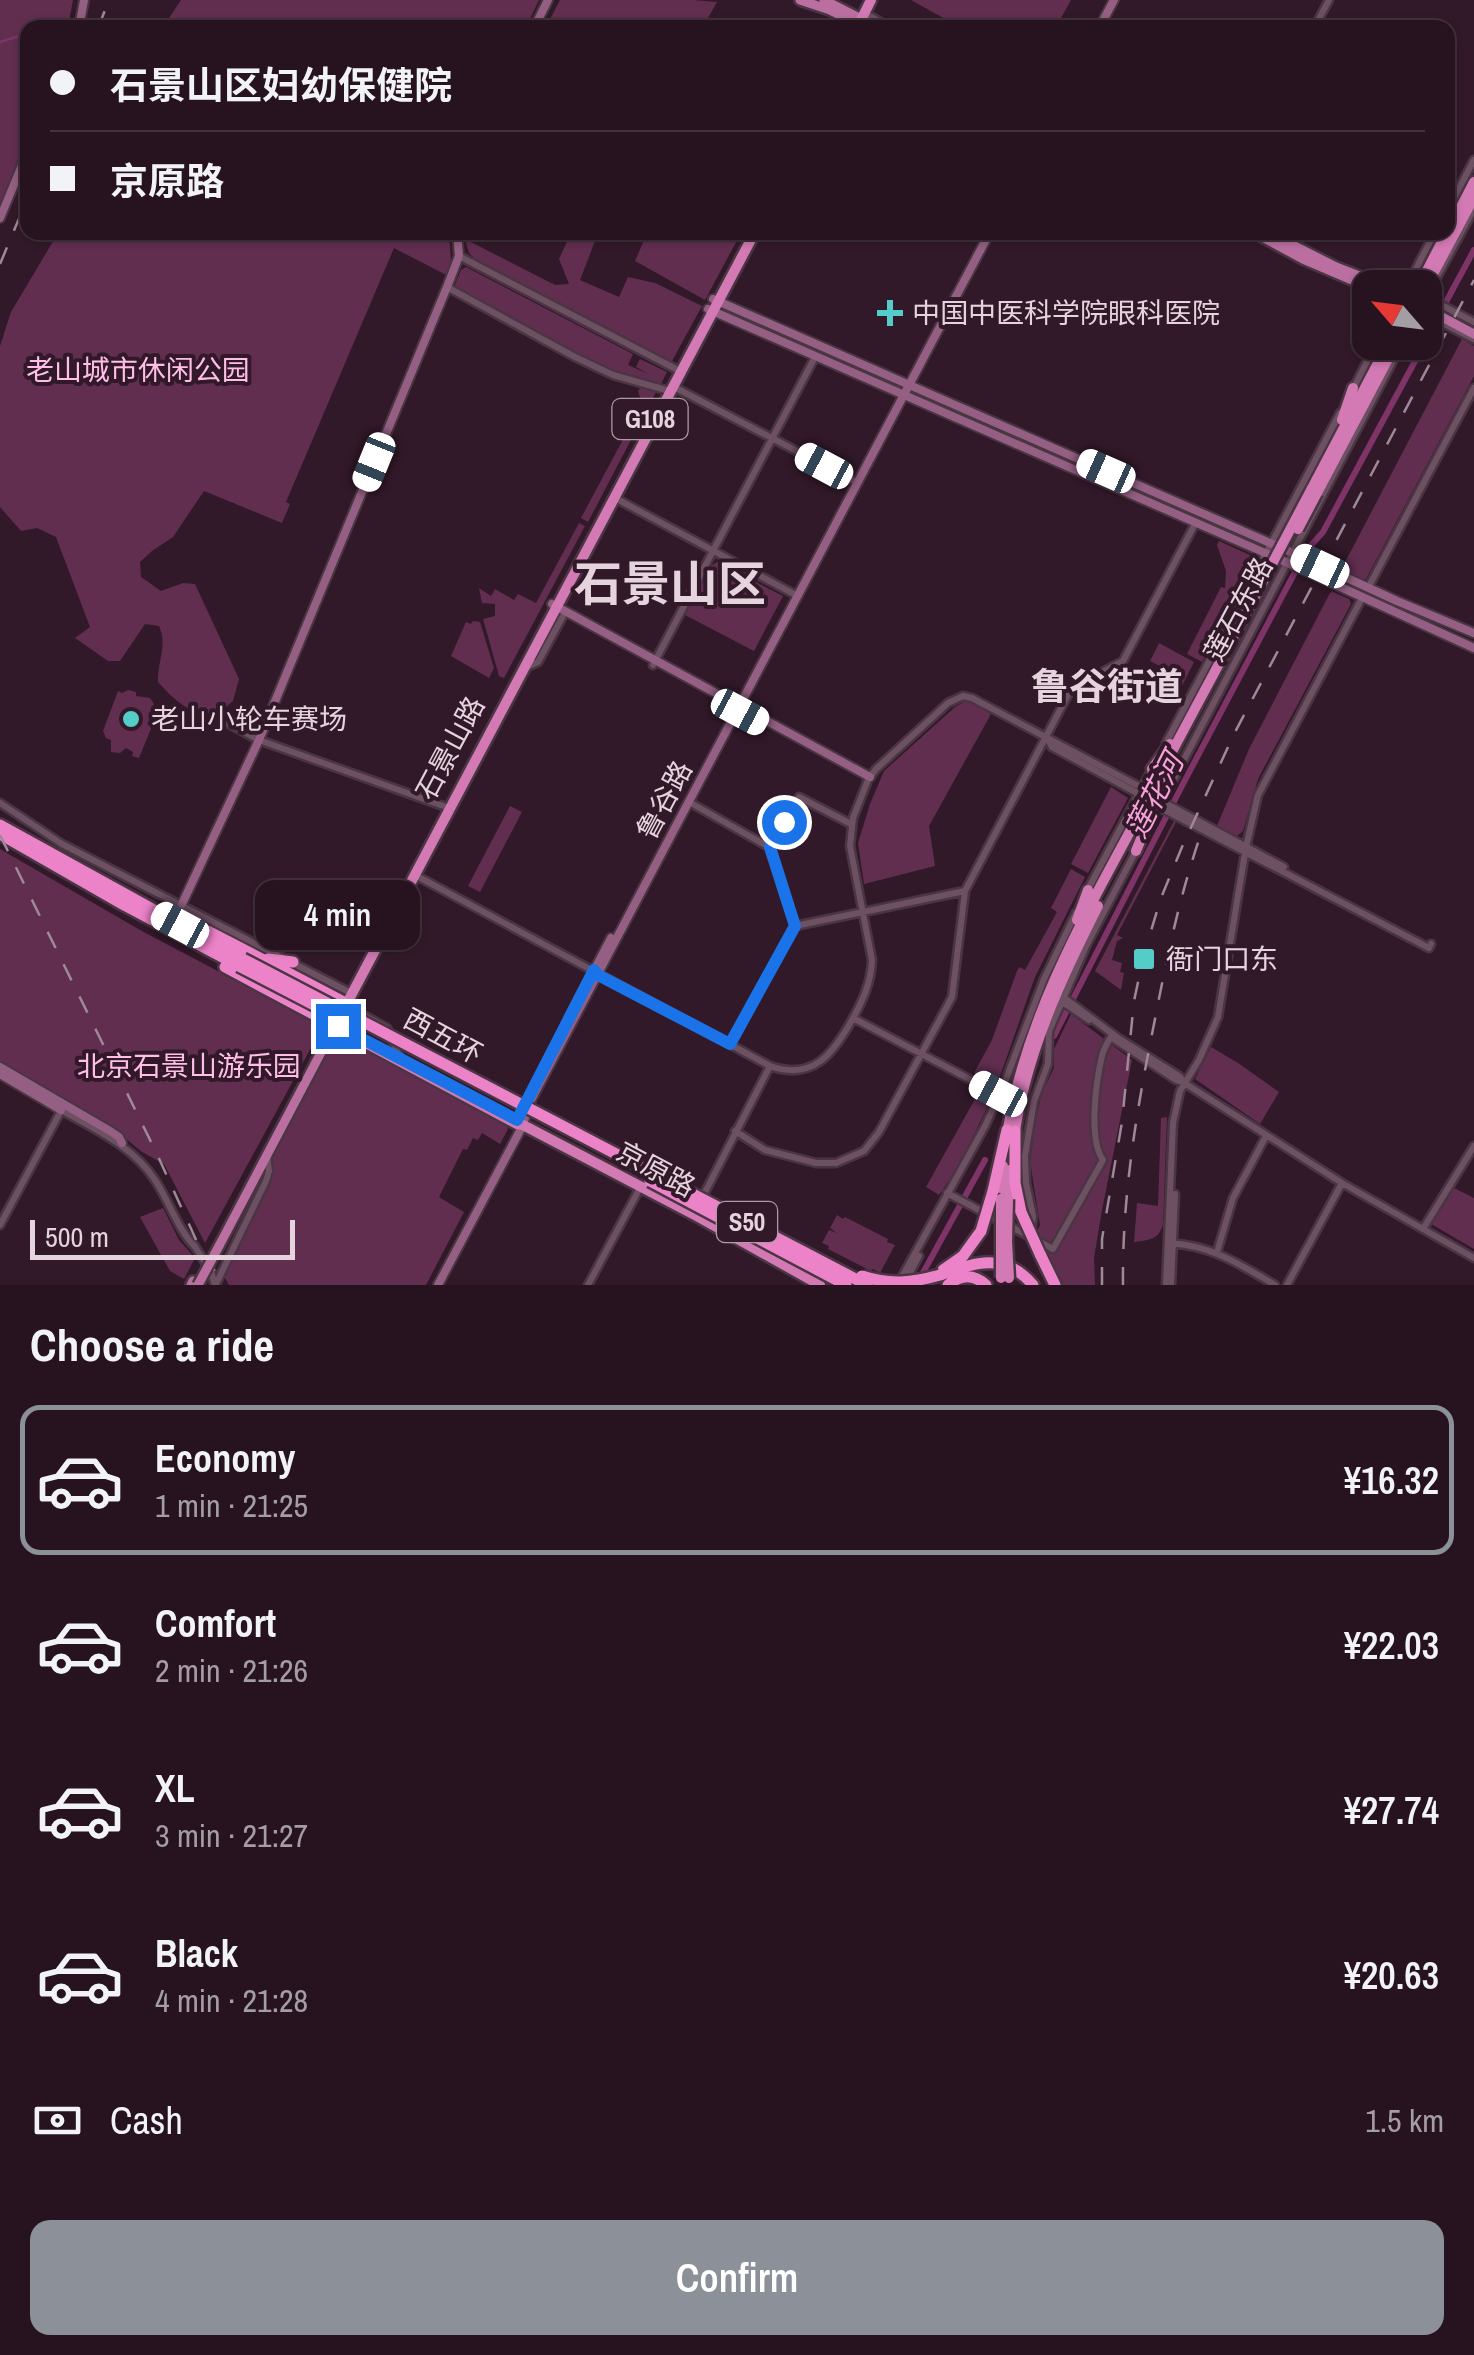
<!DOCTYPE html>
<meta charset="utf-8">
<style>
body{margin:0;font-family:"Archivo Narrow","Noto Sans SC",sans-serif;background:#32202c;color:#f1f3f6;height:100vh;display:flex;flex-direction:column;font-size:38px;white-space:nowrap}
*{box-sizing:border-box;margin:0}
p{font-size:32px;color:#a49ea4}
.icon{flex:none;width:55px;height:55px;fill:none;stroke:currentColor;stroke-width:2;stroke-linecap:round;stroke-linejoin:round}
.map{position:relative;height:1285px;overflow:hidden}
.side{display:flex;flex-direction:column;background:#26131f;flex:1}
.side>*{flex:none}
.banner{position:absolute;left:20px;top:20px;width:1435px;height:220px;border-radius:20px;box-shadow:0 2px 8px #0004,0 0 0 2px #42323d;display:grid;align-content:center;height:220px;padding:0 30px;background:#26131f}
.needle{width:65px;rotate:298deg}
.controls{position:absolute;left:1352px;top:270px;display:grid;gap:20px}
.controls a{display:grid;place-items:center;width:90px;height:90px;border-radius:20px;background:#26131f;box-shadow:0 2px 8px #0004,0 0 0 2px #42323d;font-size:50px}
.scale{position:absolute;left:30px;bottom:25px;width:265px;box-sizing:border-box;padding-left:10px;border:5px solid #e5d3de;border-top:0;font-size:28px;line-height:35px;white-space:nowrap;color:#e5d3de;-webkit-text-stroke:8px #321929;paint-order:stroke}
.end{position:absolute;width:45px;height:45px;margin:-22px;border:12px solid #1a73e8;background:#fff;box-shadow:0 0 0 5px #fff}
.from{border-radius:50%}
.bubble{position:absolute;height:70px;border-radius:20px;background:#26131f;box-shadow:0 2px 8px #0004,0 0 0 2px #42323d;font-size:32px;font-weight:600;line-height:70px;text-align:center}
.car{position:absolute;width:30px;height:60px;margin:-30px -15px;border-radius:12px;box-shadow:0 0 8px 2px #0007;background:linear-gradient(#fff 24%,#345 0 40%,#fff 0 76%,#345 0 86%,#fff 0)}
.banner b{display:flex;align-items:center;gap:35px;height:95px;font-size:38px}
.banner b+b{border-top:2px solid #42323d}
.banner i{width:25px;height:25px;background:#f1f3f6}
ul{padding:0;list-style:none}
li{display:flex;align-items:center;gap:30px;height:150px;margin:0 20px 15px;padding:0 10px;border:5px solid transparent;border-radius:20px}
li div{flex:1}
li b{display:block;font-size:38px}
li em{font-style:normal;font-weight:600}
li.active{border-color:#8c9099}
li>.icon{width:90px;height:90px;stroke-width:1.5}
h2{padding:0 30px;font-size:45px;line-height:120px}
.pay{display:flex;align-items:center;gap:25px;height:110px;padding:0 30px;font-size:38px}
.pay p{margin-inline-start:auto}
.primary-button{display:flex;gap:20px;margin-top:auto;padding:20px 30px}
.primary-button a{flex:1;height:115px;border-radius:20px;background:#8c9099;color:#fff;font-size:40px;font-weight:600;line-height:115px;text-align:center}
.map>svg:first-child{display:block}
</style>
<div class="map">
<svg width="1474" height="1285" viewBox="0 0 1474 1285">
<rect width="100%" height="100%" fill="#321929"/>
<!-- green -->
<path fill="#612e50" d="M0,0H73L68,27L28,28L27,136L0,207Z
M181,0H539L526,27H163Z
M560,0H693L717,2L703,27H546Z
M911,0H1071L1056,27H1043L1027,22L1024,27L953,28L954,24Z
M58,233H449L451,262L446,275L394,248L286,502L290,504L282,523L204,491L173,537L152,551L140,562L141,577L161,591L183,583L195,584L239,679L233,701L214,717C190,714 174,700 158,682C157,662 168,645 159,626L145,624L120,661H108L75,638L90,627L56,537L37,528L21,531L0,507V346L11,312Z
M571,233H598L580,280L619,297L628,277L655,283L702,306L672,361L669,362L476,260L469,253L465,239L555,285L569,284L559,259Z
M626,233H702L721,242L727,233H741L705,300L635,261L644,240Z
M466,267L633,354L628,365L649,374L636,367L640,359L667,372L660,386L613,373L574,355L456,290L454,287L461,270Z
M1462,339L1474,346V376L1366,579L1363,580L1341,570Z
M641,387L657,390L588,522L581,518L642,404L638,391Z
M579,523L585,526L504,678L499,676L483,619L495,616V604L482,603L479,588L491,596L495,589L514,600L518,594L536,603Z
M1219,541L1254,557L1255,562L1202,662L1187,654L1221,587L1225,588L1226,571L1217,545Z
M717,562L783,596L754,651L685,615L712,565Z
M1331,591L1349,599L1351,604L1258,779L1243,831L1237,836L1217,826L1249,749Z
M473,621L480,622L494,668L489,678L451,656L466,622L471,624Z
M1159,643L1194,662L1178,694L1164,687L1171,672L1150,661Z
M128,690L136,692V696L150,698L154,704L151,711L157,714L139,758L132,756L133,752L126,748L120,753L111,752V740L106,738L103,731L118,691L122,693Z
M967,700L991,714L929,826L935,866L864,884L858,843L870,804L884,771L955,707Z
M1111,787L1128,798L1088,873L1071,864Z
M510,806L522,812L480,892L468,886Z
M1175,819L1177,820L1117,935L1123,938L1117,941L1112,960L1122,963L1120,972L1124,973L1121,990L1095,971Z
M0,849L140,930L314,1022L319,1033L205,1243L164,1164L142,1152L118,1132L0,1065Z
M1071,869L1085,877L1035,977L998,1082L994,1084L974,1073L992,1040L1017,971L1019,967L1025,970L1057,912L1051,908Z
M1071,1014L1132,1060L1102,1210L1094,1258L1095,1285H1060L1037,1231L1040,1225L1030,1161L1036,1118L1042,1093L1054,1068V1049Z
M340,1036L506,1124L508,1129L500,1144L482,1133L478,1140L473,1138L467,1150L463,1149L439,1197L464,1212L426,1285H229L224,1276L274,1170L272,1157L335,1037Z
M1211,1047L1238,1063L1279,1092L1260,1124L1195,1079Z
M980,1090L987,1095L990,1102L958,1167L939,1195L926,1187Z
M1167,1117L1163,1225C1158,1240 1149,1240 1134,1242L1137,1203L1158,1206L1161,1118Z
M1452,1187L1474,1198V1249L1431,1224Z
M163,1208L179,1240L195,1258L184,1279L170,1271L140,1217Z
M837,1215L843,1219L845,1217L888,1239L887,1242L895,1245L880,1273L873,1269L871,1271L828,1249L829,1246L822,1243L829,1230L837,1233L830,1228Z"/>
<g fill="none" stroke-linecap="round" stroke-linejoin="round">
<!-- stream -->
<path stroke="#7e3467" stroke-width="2.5" d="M0,42L28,33"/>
<!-- river -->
<path stroke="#7e3467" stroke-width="6" d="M1446,302L1474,250
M1305,552L1323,532L1435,324
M1054,1036L1184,782L1294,574
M919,1280L985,1160"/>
<defs>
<path id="tertiary" d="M863,18L870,16L891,28
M1314,28L1329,0
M1448,209L1474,160
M459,256L676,369
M447,287L575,357L613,375L666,390
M1406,288L1435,232
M1426,297L1474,322
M1425,299L1474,209
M1425,314L1474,339
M674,387L854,481
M1353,389L1377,342
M615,498L794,594
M1368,588L1474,388
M653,665L815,357
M527,667L538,662L563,616
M216,717L259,740L449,808
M1047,738L1052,747L1139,794
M1166,743L1340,413
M689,802L769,847L795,926
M1163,802L1284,867
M0,803L62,844L347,991
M1159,807L1429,948L1431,944
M1157,811L1403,342
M769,847L799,797L851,824
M415,875L770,1066C813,1081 833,1054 852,1020C863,1000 871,983 872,960L850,846L853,818L868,780L876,769L948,703L963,696L972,698L1142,788
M1086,893L1153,767
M795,926L965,891
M1063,997L1118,1038L1179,1076L1186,1084L1342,1183L1474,1258
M1061,1001L1089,1020
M347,1006L387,1028L400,1058
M853,1018L998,1094
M1115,1040L1176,1080L1185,1083
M730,1044L795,926
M61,1110C94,1129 133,1146 155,1180C169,1201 177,1228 195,1247
M735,1131L765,1150L816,1163H836L864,1151L879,1132L952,997L965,891L1071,689L1123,661L1196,522
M947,1193L1053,1249L1103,1160C1088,1139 1096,1081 1102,1056C1104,1048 1108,1041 1113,1034
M701,1200L770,1066
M0,1225L63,1107
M1423,1229L1474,1146
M1031,1231L1033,1216L1026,1183L1025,1156L1034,1101L1048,1064L1049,1031L1087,944L1137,849
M1170,1243C1213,1246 1239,1264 1275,1285
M194,1245L211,1272L215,1285
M1217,1252L1233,1198L1266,1136
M906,1280L919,1256
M216,1284L266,1181L269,1171L267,1154
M898,1284L985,1126L1003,1087L1044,979L1076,913
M588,1285L641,1186
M1166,1285L1173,1123L1180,1091L1199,1060L1218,1017L1246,847L1258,795L1362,598
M1171,1285L1175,1194
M1287,1285L1342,1183"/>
<path id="secondary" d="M79,28L84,0
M534,28L548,0
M1099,28L1114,0
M0,218L28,151
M713,299L1293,553L1397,601L1474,633
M708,309L1288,563L1474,648
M552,604L870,777
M182,904L259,740L447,287L459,256L457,232
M569,1018L611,938
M0,1067L110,1131L119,1137L122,1143
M0,1074L61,1110
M438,1285L523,1125L529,1104L990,232"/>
<path id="primary" d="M800,0L830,10L865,28
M824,0L879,28
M1253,232L1303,259L1371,288
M1267,232L1336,267L1390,288
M1425,308L1474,334
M219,1246L336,1024
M191,1285L193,1281"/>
<path id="trunk" d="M857,28L871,0
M1448,232L1474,182
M1418,288L1447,232
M1425,289L1474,197
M1342,420L1353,388
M1311,490L1389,342
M1317,493L1397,342
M1152,769L1170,744
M1136,851L1167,776
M1077,920L1088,890
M336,1024L755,232
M332,1025L517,1124L523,1125L693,1214L820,1285
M1007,1134C1024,1027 1076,931 1127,837C1165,764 1204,692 1243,619
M1014,1138C1025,1056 1061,979 1098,906
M1001,1199L1003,1166
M1008,1199L1010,1170"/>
<path id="motorway" d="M0,825L243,959
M0,834L124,905L239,966
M208,931L342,1001
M268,959L293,962
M225,967L330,1023
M1015,1131V1183L1021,1212
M993,1191L1007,1130
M1040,1254L1055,1285
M943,1270L963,1256L981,1231
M940,1275C976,1262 1005,1252 1033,1285
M948,1285C961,1274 974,1274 986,1285"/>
</defs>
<!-- tertiary casing -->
<use href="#tertiary" stroke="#4a3543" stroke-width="11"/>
<!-- secondary casing -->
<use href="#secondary" stroke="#4a3543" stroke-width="12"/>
<!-- primary casing -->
<use href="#primary" stroke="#4a3543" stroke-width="14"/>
<!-- trunk casing -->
<use href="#trunk" stroke="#4a3543" stroke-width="15"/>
<!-- motorway casing -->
<use href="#motorway" stroke="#4a3543" stroke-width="16"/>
<!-- tertiary -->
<use href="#tertiary" stroke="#6e5063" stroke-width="6"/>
<!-- secondary -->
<use href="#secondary" stroke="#945f82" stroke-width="8"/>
<!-- primary -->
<use href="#primary" stroke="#ba6fa0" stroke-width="9"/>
<!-- trunk -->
<use href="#trunk" stroke="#d379b4" stroke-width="10"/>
<!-- motorway -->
<use href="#motorway" stroke="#ec83c9" stroke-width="11"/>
<!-- rail -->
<path stroke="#9e8996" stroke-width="2.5" stroke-dasharray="18 18" stroke-linecap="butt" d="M98,28L109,0
M0,264L28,197
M0,835L156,1152L198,1244L223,1285
M1102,1285V1239L1122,1122L1134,1001L1144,954L1161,898L1182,847L1234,734L1474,280
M1123,1285C1122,1194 1137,1108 1155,1019C1167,957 1180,894 1201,834"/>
<defs>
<path id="primary-bridge" d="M198,1285L219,1246"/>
<path id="trunk-bridge" d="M1298,529L1317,493
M1243,619L1311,490
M1001,1199V1278
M1008,1199L1007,1242L1009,1278"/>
<path id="motorway-bridge" d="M243,959L867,1285
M239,966L320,1008
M650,1181L846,1285
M1021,1212L1040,1254
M981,1231L993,1191
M862,1276C890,1285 912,1283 940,1275"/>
</defs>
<!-- primary-bridge casing -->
<use href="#primary-bridge" stroke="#4a3543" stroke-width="14" stroke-linecap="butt"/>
<!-- trunk-bridge casing -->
<use href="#trunk-bridge" stroke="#4a3543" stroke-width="15" stroke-linecap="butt"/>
<!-- motorway-bridge casing -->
<use href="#motorway-bridge" stroke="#4a3543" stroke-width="16" stroke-linecap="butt"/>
<!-- primary-bridge -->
<use href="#primary-bridge" stroke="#ba6fa0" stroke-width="9"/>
<!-- trunk-bridge -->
<use href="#trunk-bridge" stroke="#d379b4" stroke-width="10"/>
<!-- motorway-bridge -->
<use href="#motorway-bridge" stroke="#ec83c9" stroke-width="11"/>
</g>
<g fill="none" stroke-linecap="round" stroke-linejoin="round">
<!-- route -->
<path stroke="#1a73e8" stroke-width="12" d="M338,1026L517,1120L594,970L598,975L730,1044L795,926L770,847L784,822"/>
</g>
<!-- markers -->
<g fill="#54cdc8" stroke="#321929" stroke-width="4">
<path d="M885 298h10v10h10v10h-10v10h-10v-10h-10v-10h10z"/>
<circle cx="131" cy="719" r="10"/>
<rect x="1132" y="947" width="24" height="24" rx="5"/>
</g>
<g text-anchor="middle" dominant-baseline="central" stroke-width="8" stroke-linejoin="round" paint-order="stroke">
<!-- shield labels -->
<g fill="#321929" stroke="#af9ba8" stroke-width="2.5">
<rect x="612.5" y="399" width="75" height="40" rx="8"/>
<rect x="717" y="1202" width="60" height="40" rx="8"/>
</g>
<g font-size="25" font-weight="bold" fill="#e5d3de">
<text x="650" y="419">G108</text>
<text x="747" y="1222">S50</text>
</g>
<!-- poi labels -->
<g font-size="28" fill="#e5d3de" stroke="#321929" text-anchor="start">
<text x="912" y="313">中国中医科学院眼科医院</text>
<text x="151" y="719">老山小轮车赛场</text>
<text x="1166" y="959">衙门口东</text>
</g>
<!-- park labels -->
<g font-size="28" fill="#ffbee7" stroke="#321929">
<text x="138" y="370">老山城市休闲公园</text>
<text x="189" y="1066">北京石景山游乐园</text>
</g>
<!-- street labels -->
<g font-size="28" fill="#e5d3de" stroke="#321929">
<text transform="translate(1238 609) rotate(-62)">莲石东路</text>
<text transform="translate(450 748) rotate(-62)">石景山路</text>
<text transform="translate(664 800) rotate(-62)">鲁谷路</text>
<text transform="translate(443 1036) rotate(28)">西五环</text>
<text transform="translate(656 1169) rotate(28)">京原路</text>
</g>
<!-- water labels -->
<g font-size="30" font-style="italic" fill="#f6a1d8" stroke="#321929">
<text transform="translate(1154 795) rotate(-63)">莲花河</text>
</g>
<!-- district labels -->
<g font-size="38" font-weight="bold" fill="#e5d3de" stroke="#321929">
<text x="1107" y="686">鲁谷街道</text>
</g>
<!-- town labels -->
<g font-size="48" font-weight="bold" fill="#e5d3de" stroke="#321929">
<text x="670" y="583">石景山区</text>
</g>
</g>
</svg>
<div class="controls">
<a><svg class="needle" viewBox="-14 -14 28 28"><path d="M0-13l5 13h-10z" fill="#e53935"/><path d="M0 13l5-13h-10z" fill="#a49ea4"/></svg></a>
</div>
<div class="scale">500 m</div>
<i class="end from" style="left:784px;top:822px"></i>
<i class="end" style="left:338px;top:1026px"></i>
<div class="bubble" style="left:255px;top:880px;width:165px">4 min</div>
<i class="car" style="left:374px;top:462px;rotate:202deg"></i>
<i class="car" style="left:824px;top:466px;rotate:298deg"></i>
<i class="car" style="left:1106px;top:471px;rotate:294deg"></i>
<i class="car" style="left:1320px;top:566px;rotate:295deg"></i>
<i class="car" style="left:740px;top:712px;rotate:118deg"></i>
<i class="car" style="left:180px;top:925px;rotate:298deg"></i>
<i class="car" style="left:998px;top:1094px;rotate:298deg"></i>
<div class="banner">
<b><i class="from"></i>石景山区妇幼保健院</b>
<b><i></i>京原路</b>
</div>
</div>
<section class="side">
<h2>Choose a ride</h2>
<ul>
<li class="active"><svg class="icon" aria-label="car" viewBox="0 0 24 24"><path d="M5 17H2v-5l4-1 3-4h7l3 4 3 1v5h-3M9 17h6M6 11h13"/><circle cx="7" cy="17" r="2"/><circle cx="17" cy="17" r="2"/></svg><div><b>Economy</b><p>1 min · 21:25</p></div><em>¥16.32</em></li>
<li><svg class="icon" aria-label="car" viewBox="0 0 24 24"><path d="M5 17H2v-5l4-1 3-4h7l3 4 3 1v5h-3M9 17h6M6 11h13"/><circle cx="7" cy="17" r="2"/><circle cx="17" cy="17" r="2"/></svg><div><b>Comfort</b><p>2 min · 21:26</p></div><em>¥22.03</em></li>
<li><svg class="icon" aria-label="car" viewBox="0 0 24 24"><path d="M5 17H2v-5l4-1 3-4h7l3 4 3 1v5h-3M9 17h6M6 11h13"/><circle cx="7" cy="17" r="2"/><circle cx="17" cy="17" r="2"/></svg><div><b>XL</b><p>3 min · 21:27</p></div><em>¥27.74</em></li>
<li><svg class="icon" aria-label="car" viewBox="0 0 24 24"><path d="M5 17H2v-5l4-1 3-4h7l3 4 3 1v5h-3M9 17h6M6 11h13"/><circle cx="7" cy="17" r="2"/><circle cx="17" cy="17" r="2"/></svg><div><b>Black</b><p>4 min · 21:28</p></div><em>¥20.63</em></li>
</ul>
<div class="pay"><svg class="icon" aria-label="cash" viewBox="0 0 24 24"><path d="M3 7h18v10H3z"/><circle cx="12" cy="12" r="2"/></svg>Cash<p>1.5 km</p></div>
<div class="primary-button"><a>Confirm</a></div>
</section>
